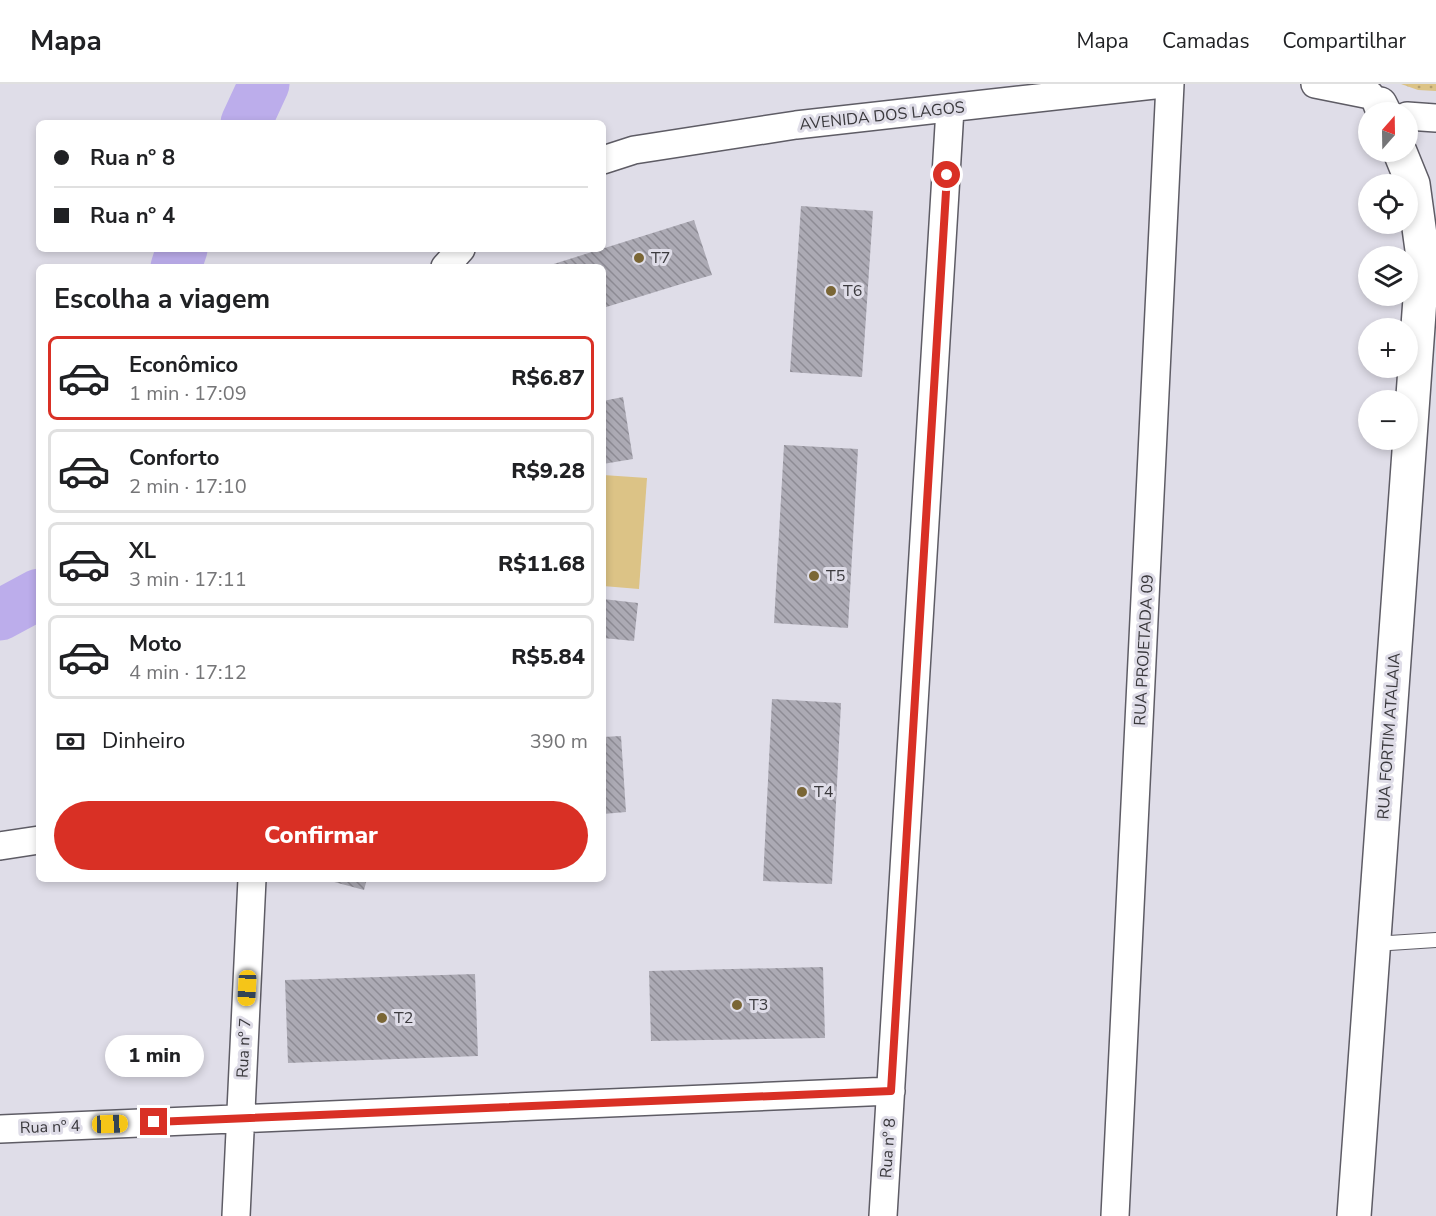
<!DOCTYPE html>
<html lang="pt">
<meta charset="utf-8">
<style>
body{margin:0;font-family:"Nunito Sans",sans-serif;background:#f2f2f2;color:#202124;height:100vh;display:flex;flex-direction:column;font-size:22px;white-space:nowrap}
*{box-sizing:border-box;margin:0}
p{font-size:20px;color:#757577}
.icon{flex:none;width:33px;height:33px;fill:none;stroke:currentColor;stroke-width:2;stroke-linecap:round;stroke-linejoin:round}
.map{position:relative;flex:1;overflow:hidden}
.panel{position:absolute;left:36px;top:180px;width:570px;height:618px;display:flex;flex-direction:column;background:#fff;border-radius:9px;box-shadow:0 3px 9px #0003}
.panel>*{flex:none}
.banner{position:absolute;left:36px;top:36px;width:570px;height:132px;border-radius:9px;box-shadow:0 3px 9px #0003;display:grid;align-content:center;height:132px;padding:0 18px;background:#fff}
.needle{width:39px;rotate:20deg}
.fabs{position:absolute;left:1358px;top:18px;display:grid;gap:12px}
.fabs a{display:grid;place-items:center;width:60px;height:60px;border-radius:50%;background:#fff;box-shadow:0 3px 9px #0003;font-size:30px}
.end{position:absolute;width:27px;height:27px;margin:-14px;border:8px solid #d93025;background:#fff;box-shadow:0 0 0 3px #fff}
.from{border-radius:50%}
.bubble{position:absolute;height:42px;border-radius:21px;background:#fff;box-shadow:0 3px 9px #0003;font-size:20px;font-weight:800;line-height:42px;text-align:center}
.car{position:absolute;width:18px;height:36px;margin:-18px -9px;border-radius:8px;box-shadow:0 0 4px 2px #0007;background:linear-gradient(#f5c518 24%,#345 0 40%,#f5c518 0 76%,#345 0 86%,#f5c518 0)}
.banner b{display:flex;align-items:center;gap:21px;height:57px;font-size:22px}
.banner b+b{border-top:2px solid #e0e0e0}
.banner i{width:15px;height:15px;background:#202124}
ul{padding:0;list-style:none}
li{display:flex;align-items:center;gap:18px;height:84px;margin:0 12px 9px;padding:0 6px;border:3px solid #e0e0e0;border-radius:9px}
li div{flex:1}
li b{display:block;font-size:22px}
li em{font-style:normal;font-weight:800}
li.on{border-color:#d93025}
li>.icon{width:54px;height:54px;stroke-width:1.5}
h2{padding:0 18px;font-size:27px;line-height:72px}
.pay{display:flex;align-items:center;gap:15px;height:66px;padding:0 18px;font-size:22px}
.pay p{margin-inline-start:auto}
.cta{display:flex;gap:12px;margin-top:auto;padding:12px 18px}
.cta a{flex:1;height:69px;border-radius:36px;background:#d93025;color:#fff;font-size:24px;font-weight:800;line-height:69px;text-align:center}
header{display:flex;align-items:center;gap:36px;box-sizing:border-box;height:84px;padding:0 30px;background:#fff;border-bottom:2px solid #e0e0e0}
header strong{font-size:28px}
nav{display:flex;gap:33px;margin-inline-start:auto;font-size:21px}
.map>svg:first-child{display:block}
</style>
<header>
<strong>Mapa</strong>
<nav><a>Mapa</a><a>Camadas</a><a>Compartilhar</a></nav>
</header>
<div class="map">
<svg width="1436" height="1132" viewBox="0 0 1436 1132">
<defs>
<pattern id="grass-dots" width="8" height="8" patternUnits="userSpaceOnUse" patternTransform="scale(1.5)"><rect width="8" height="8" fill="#dcc386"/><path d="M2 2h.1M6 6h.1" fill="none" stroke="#b39f6f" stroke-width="1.8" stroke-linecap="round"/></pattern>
<pattern id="building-back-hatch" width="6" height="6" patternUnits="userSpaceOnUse" patternTransform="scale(1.5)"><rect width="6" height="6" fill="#acaab4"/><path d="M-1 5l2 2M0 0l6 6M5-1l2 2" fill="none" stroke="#8d8b94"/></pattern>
</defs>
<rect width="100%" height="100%" fill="#dfdde8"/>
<!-- grass -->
<path fill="url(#grass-dots)" d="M1401,0H1436V7L1418,6Z"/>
<!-- pitch -->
<path fill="#dcc386" d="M603,391L647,394L639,505L603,502Z"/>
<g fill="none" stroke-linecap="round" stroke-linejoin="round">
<!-- river -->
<path stroke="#bcadeb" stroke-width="51" d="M246,39L264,0
M176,183L182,165
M0,531L39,510"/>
</g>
<!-- building -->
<path fill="url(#building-back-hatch)" d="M801,122L873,127L862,293L790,288Z
M694,136L712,191L691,197L603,224V183H544Z
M623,313L633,375L603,380V317Z
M784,361L858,365L848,544L774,539Z
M603,515L638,519L634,557L603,554Z
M772,615L841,619L832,800L763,797Z
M621,652L626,728L603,730V653Z
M323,795H367L364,806Z
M823,883L825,954L651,957L649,887Z
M475,890L478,972L288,979L285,896Z"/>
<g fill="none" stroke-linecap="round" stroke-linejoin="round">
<defs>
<path id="service" d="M1374,860L1436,856"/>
<path id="minor" d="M1315,0L1370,11
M1407,32L1436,34
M603,76L634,66L796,41L1163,0
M445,183L461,165
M0,762L39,756
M0,1045L891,1007
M236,1132L252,795
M883,1132L950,25
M1115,1132L1170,0"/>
<path id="tertiary" d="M1380,20L1384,28
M1354,1132L1423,173L1413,100L1400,68"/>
</defs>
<!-- service casing -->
<use href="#service" stroke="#5e5c65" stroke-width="16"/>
<!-- minor casing -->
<use href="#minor" stroke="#5e5c65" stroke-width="30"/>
<!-- tertiary casing -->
<use href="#tertiary" stroke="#5e5c65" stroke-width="36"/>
<!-- service -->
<use href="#service" stroke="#fff" stroke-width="14"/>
<!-- minor -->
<use href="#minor" stroke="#fff" stroke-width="27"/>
<!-- tertiary -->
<use href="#tertiary" stroke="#fff" stroke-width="33"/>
</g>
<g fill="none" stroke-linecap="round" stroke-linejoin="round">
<!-- route -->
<path stroke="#d93025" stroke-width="8" d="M154,1038L891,1007L947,91"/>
</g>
<!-- markers -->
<g fill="#7a6635" stroke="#dfdde8" stroke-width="2">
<circle cx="639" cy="174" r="6"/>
<circle cx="831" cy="207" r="6"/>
<circle cx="814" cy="492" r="6"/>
<circle cx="802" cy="708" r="6"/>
<circle cx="737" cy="921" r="6"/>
<circle cx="382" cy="934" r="6"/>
</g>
<g text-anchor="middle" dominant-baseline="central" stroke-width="6" stroke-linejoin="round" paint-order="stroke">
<!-- street labels -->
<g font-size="16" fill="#3a393d" stroke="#dfdde8">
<text transform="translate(882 32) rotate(-6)">AVENIDA DOS LAGOS</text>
<text transform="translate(1144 566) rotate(-87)">RUA PROJETADA 09</text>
<text transform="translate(1389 652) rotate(-86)">RUA FORTIM ATALAIA</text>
<text transform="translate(244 964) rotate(-87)">Rua nº 7</text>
<text transform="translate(50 1043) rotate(-2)">Rua nº 4</text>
<text transform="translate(888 1064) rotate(-86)">Rua nº 8</text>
</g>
<!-- poi labels -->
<g font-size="16" fill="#3a393d" stroke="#dfdde8" text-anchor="start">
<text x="651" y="174">T7</text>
<text x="843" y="207">T6</text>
<text x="826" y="492">T5</text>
<text x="814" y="708">T4</text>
<text x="749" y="921">T3</text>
<text x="394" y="934">T2</text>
</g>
</g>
</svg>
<div class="fabs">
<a><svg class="needle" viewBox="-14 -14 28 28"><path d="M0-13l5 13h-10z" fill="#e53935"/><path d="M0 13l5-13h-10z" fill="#757577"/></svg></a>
<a><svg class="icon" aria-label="locate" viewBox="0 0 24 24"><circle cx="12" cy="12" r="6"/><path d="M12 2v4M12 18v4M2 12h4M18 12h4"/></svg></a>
<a><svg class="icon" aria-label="layers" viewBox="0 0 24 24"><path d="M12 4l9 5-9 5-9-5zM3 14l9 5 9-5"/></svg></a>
<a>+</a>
<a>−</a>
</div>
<i class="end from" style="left:947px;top:91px"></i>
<i class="end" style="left:154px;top:1038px"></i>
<div class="bubble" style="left:105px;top:951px;width:99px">1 min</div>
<i class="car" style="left:247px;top:904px;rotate:183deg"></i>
<i class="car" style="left:110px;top:1040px;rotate:88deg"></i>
<div class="banner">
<b><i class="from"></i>Rua nº 8</b>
<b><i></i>Rua nº 4</b>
</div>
<section class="panel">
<h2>Escolha a viagem</h2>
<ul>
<li class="on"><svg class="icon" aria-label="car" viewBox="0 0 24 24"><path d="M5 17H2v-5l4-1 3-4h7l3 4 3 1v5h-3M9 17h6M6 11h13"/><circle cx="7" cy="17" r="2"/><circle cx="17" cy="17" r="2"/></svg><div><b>Econômico</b><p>1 min · 17:09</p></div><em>R$6.87</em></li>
<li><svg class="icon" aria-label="car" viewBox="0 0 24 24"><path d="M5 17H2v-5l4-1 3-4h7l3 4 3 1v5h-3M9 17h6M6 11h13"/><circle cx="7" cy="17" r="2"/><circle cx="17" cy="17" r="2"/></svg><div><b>Conforto</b><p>2 min · 17:10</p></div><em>R$9.28</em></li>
<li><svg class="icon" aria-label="car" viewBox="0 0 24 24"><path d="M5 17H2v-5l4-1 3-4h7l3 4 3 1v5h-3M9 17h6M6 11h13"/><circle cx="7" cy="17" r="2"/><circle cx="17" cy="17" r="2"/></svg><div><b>XL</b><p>3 min · 17:11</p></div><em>R$11.68</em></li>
<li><svg class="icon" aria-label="car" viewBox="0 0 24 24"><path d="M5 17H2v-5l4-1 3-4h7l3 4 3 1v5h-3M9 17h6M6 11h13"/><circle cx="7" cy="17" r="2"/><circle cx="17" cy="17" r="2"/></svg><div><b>Moto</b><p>4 min · 17:12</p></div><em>R$5.84</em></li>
</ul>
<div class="pay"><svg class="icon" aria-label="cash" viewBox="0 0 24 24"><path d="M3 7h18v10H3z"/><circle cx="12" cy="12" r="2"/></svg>Dinheiro<p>390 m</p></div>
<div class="cta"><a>Confirmar</a></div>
</section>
</div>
